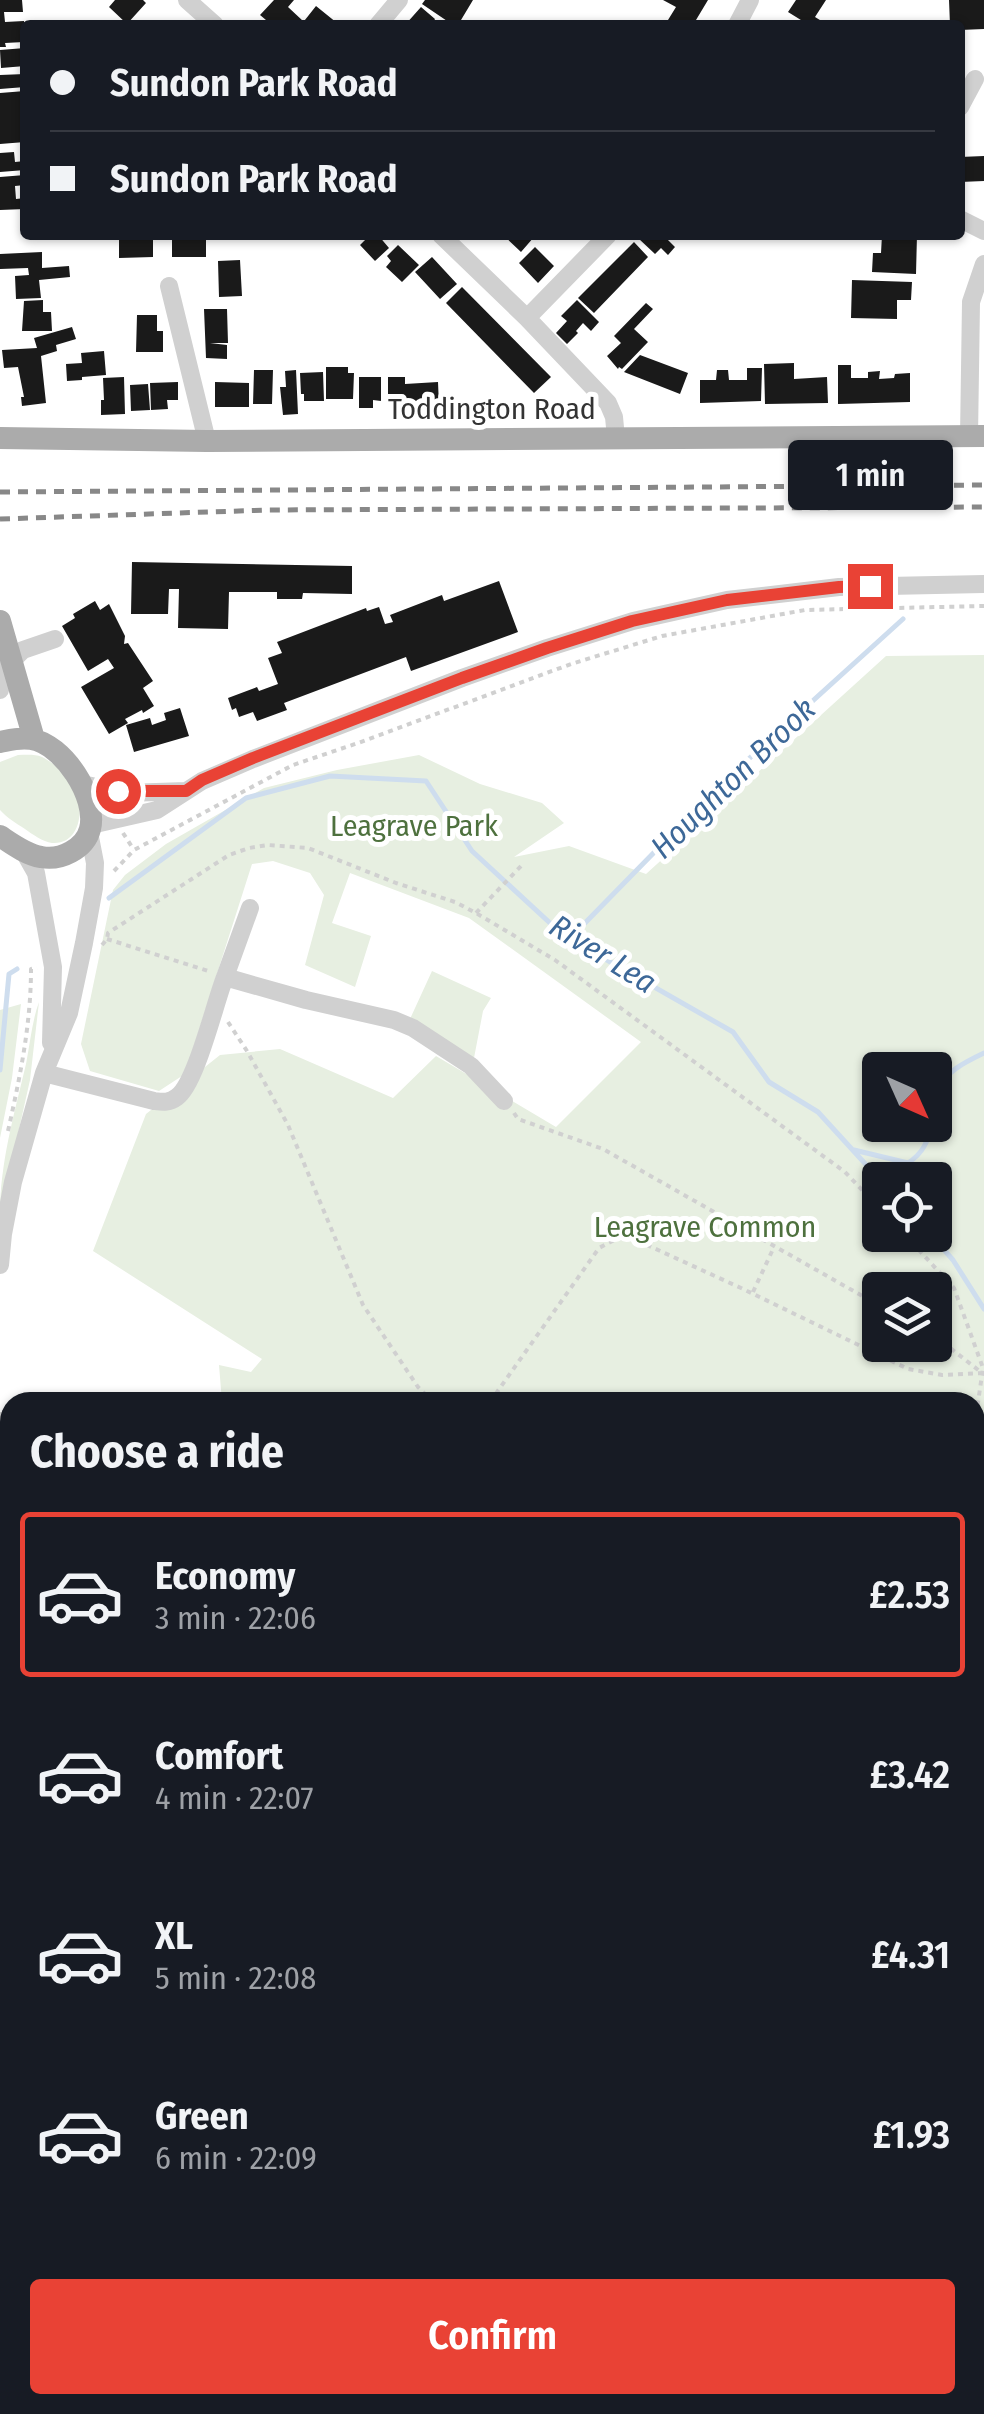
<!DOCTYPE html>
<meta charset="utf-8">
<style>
body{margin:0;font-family:"Fira Sans Condensed",sans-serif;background:#20242c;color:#f1f3f6;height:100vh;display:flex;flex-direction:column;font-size:38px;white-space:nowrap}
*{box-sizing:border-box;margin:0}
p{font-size:32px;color:#9ea1a6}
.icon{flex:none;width:55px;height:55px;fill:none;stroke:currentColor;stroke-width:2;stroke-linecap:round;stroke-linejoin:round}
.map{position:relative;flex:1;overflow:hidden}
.panel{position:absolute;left:0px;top:1392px;width:985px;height:1022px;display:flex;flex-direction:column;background:#171b24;border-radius:30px 30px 0 0;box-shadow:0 2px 8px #0004}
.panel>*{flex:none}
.banner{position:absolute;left:20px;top:20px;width:945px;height:220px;border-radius:10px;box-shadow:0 2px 8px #0004;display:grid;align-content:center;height:220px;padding:0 30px;background:#171b24}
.needle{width:65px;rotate:135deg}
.tools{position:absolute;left:862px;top:1052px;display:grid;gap:20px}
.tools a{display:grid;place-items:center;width:90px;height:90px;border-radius:10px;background:#171b24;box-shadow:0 2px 8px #0004;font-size:50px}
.end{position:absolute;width:45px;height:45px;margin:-22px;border:12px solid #e94235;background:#fff;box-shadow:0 0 0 5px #fff}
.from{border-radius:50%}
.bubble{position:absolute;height:70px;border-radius:10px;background:#171b24;box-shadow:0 2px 8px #0004;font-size:32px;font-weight:600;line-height:70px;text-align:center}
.banner b{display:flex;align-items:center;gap:35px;height:95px;font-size:38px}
.banner b+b{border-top:2px solid #363941}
.banner i{width:25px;height:25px;background:#f1f3f6}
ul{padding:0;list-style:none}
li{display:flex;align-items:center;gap:30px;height:165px;margin:0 20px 15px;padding:0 10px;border:5px solid transparent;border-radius:10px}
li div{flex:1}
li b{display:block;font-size:38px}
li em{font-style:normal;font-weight:600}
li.selected{border-color:#e94235}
li>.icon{width:90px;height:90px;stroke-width:1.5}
h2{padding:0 30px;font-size:45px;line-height:120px}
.primary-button{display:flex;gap:20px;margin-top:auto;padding:20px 30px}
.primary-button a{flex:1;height:115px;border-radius:10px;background:#e94235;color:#fff;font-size:40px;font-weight:600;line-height:115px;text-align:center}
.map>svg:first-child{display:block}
</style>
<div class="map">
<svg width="984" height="2414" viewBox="0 0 984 2414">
<rect width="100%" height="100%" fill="#fff"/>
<!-- green -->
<path fill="#e7efe1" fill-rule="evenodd" d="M984,655V1693L975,1687V1402H222L219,1365L251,1372L262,1359L93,1251L146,1114L220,1055L280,1049L393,1098L436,1056L556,1127L641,1042L469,918L350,873L332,923L371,936L355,987L305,965L324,895L310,873L273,861L252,864L185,1074L159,1091L90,1071L81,1044L113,890L125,875L166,844L264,788L337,770L419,755L480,784L542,803L564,823L514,857L569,846L646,874L886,656ZM880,1070H935V1125H880ZM880,1180H935V1235H880ZM880,1290H935V1345H880Z
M18,755C26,755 35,754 42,757C53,762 70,778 76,789C84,808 81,845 52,843C43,842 32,834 25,829C16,823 7,818 0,810V762Z
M432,971L491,998L483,1011L474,1058L410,1019Z
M39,1002L30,1080L0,1214C0,1163 14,1115 26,1064C30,1044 32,1021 39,1002Z
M21,1004L12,1078L0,1138V1010Z"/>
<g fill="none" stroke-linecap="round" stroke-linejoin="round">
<!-- stream -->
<path stroke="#ceddee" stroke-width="5" d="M109,898L246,798L330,776L426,781L472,851L563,935L733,1032L769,1082L818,1112L880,1180
M563,935L585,923L721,784L903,619
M0,1070L9,974L17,969
M935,1092C947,1071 963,1063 984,1053
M854,1150L908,1163C923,1153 928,1142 931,1125
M931,1235L953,1260L984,1309"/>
</g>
<!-- building -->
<path fill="#1a1a1a" d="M0,0H22L23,12H4L5,22L24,21V42L5,43L6,47H0Z
M115,0H143L146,3L127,24L109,7Z
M274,0H294L288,7L303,21L299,25H272L260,15Z
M425,0H473L458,25H453L422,4Z
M663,0H708L693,25H675L668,20L676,7Z
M796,0H826L815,17L828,25H809L788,12Z
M949,0H984V29L960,30V25H950Z
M316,6L337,23L335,25H301Z
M421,7L435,19L434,21L438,25H405Z
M25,48V66L1,68L0,50Z
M25,74V87L0,89V75Z
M25,91V142L0,144V93Z
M14,152L15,162L25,161V170L0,172V153Z
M984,156V181L960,182V157Z
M25,175V185L15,186L16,199L25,198V209L0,210V177Z
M119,235H153V257L119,258Z
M172,235H206V257H172Z
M370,235H378L389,248L375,261L360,245Z
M503,235H532L534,237L521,252Z
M641,235H663L675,247L668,255L661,248L655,254L638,238Z
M882,235H917L916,274L872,272L873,253H881Z
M634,242L648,257L594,313L578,298Z
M398,245L419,265L402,282L386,267L391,261L387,256Z
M535,247L554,266L538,283L519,263Z
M42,252V268L69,266L70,277L39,280L41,298L16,299L15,276L29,275L28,268L0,269V254Z
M432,257L457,284L440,299L415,272Z
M240,260L242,296L219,297L218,261Z
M852,280L912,282L911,300H897V319L851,318Z
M462,287L551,377L534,393L446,303Z
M43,300V312H51L52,331H22L24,301Z
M577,300L599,322L591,331L583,323L576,331L578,333L567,344L556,333L567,321L561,316Z
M646,303L653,309L634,329L648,342L622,369L619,367L618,369L607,356L621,343L614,336Z
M204,309H227L228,343H210L227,345V359L206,358Z
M137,315H157V331H163V352H136Z
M72,327L76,339L56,345L57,351L41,356L46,403L22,406L21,397H24L18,367L4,368L2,350L37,348L34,338Z
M104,351L106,375L82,377V380L67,381L66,364L82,363L81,353Z
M640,355L688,373L680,394L624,372Z
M794,363V379L827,377L828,403L765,404L764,364Z
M838,365H851V378H868V372L880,371L879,379L894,378L895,374L910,373V402L838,404Z
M326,367H348V373H354L353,399H326Z
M747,368H762L761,401L700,403V380H716L717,370H728L729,380H747Z
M254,370H273L272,404H253Z
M296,370L298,414L283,415L280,387H286L285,371Z
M323,372L324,401H304V394H301L300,373Z
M124,377L125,414L101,415V400H104L103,378Z
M359,377H381V401L373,400V408H359Z
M388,377H405V384L438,382L439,406H388Z
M178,382V400H167L168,409L151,410L150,383Z
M215,382L249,383V407H215Z
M148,384L150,410L131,411L130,385Z
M132,562L352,566V594L303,593L302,599H277V592H229L228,629L178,628L179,589H169L168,614H131Z
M499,581L518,632L411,671L406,657L284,703L287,710L257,721L253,712L239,717L236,708L232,710L228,698L257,687L259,691L278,684L268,658L282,653L277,642L366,608L367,611L379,607L385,624L393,622L390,615L442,595L444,601Z
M95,601L100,610L109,604L125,636L124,644L128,643L153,681L143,688L154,706L143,713L142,710L125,719L128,723L109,734L81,687L114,668L108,659L88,671L62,626L75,618L73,614Z
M180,708L189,736L134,752L126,725L150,718L152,725L166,720L164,713Z
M975,1962L984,1970V2019L980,2023L975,2019Z"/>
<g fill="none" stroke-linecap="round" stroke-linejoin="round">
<!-- path -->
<path stroke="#d0d0d0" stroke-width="4" stroke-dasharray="5 5" stroke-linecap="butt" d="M123,833L134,850
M114,871L134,850L293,765L358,743L571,664L662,636L805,610L984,606
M476,913L522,865
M107,939L208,971
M102,945L107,939L108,933L229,855L249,848L268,845L308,848L396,883L455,902L476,913L555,960L845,1172L880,1209
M228,1022L247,1051L288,1125L363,1305L418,1387L433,1402
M514,1113L518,1119L603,1149L880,1306
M8,1131C20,1077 31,1024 31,969L37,968
M905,1235L954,1288L983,1368L975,1423
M753,1292L774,1247
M935,1336L982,1373
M490,1402L599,1248L618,1238L634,1239L741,1288L908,1369L942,1375L982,1373
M975,1643L984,1676
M975,1694L984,1698
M975,1721L984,1713
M409,2405L410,2414
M206,2414L208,2405
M275,2414L282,2405
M445,2414V2405
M628,2414V2405
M981,2414L984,2406"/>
<!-- minor -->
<path stroke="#d0d0d0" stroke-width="18" d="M187,0L215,25
M378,25L399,0
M737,25L750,0
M960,107L975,79
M960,219L984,231
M441,235L527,318L608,403L614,417L616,438
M169,286L207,441
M527,318L608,235
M969,437L971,302L984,264
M0,690L2,671L23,650L55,639
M82,784L126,793L186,791
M91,825L157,810L202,781L253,759L462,678L547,648L633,621L727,600L839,587L984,584
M23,850L36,873L53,967L51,1043
M225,977L250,908
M44,1073L154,1101C163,1102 169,1103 177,1097C196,1084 215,1002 225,977L306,1000L394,1020L413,1028L471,1066L504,1101
M0,1265L3,1234L13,1182L44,1073L69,1013L84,943L94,888L95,863L89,832
M0,1421L10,1596
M0,1752H10
M975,1853H984
M975,2105L984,2109
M0,2196L10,2195
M0,2295L10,2298
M121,2405V2414
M14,2414L16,2405
M519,2414L520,2405
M714,2414V2405"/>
<!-- major -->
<path stroke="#ababab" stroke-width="22" d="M0,438L207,441L984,436
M0,621L34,739
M0,742C10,740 20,737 31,739C63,744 98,797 90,829C85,849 60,861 41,857C27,855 12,844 0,836"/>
<!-- rail -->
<path stroke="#888" stroke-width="5" stroke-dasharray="10 8" stroke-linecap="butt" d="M0,492L984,485
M0,519L268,510L984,507"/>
</g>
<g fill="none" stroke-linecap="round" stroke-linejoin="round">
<!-- route -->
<path stroke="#e94235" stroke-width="12" d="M118,791H186L202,780L253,758L462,678L547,648L632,621L727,600L839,587L870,586"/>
</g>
<g text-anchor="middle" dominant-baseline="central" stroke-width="10" stroke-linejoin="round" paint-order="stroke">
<!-- street labels -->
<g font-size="30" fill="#333" stroke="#fff">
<text x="492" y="409">Toddington Road</text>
</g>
<!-- park labels -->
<g font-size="30" fill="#4e713e" stroke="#fff">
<text x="414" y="826">Leagrave Park</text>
<text x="705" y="1227">Leagrave Common</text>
</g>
<!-- water labels -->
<g font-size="32" font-style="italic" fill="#3d6898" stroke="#fff">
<text transform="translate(733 778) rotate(-44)">Houghton Brook</text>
<text transform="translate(603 954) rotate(32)">River Lea</text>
</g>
</g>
</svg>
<div class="tools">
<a><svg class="needle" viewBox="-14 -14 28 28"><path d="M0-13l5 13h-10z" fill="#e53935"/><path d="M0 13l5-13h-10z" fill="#9ea1a6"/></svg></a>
<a><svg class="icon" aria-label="locate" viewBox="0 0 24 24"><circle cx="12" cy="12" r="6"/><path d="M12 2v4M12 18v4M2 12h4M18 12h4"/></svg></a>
<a><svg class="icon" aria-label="layers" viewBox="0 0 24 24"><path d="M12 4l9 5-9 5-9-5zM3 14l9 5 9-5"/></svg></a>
</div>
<i class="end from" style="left:118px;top:791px"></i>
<i class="end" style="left:870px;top:586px"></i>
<div class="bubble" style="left:788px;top:440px;width:165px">1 min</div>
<div class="banner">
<b><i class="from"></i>Sundon Park Road</b>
<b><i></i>Sundon Park Road</b>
</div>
<section class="panel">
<h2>Choose a ride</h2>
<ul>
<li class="selected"><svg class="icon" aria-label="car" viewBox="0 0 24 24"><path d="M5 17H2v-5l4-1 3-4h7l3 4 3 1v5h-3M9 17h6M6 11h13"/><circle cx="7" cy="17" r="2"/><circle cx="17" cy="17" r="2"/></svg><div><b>Economy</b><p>3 min · 22:06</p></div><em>£2.53</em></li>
<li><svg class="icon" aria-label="car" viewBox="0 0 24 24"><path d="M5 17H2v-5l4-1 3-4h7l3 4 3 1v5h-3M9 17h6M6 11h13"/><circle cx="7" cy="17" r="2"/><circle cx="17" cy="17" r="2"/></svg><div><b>Comfort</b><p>4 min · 22:07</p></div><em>£3.42</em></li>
<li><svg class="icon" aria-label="car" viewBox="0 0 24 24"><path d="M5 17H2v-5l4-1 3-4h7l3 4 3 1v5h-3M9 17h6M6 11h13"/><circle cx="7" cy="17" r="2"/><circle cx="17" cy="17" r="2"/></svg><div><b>XL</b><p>5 min · 22:08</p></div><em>£4.31</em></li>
<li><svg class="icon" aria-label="car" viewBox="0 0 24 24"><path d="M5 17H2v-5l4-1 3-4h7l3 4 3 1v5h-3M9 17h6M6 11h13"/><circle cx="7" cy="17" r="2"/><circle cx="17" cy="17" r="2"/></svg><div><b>Green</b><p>6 min · 22:09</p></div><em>£1.93</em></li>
</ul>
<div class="primary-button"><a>Confirm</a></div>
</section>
</div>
